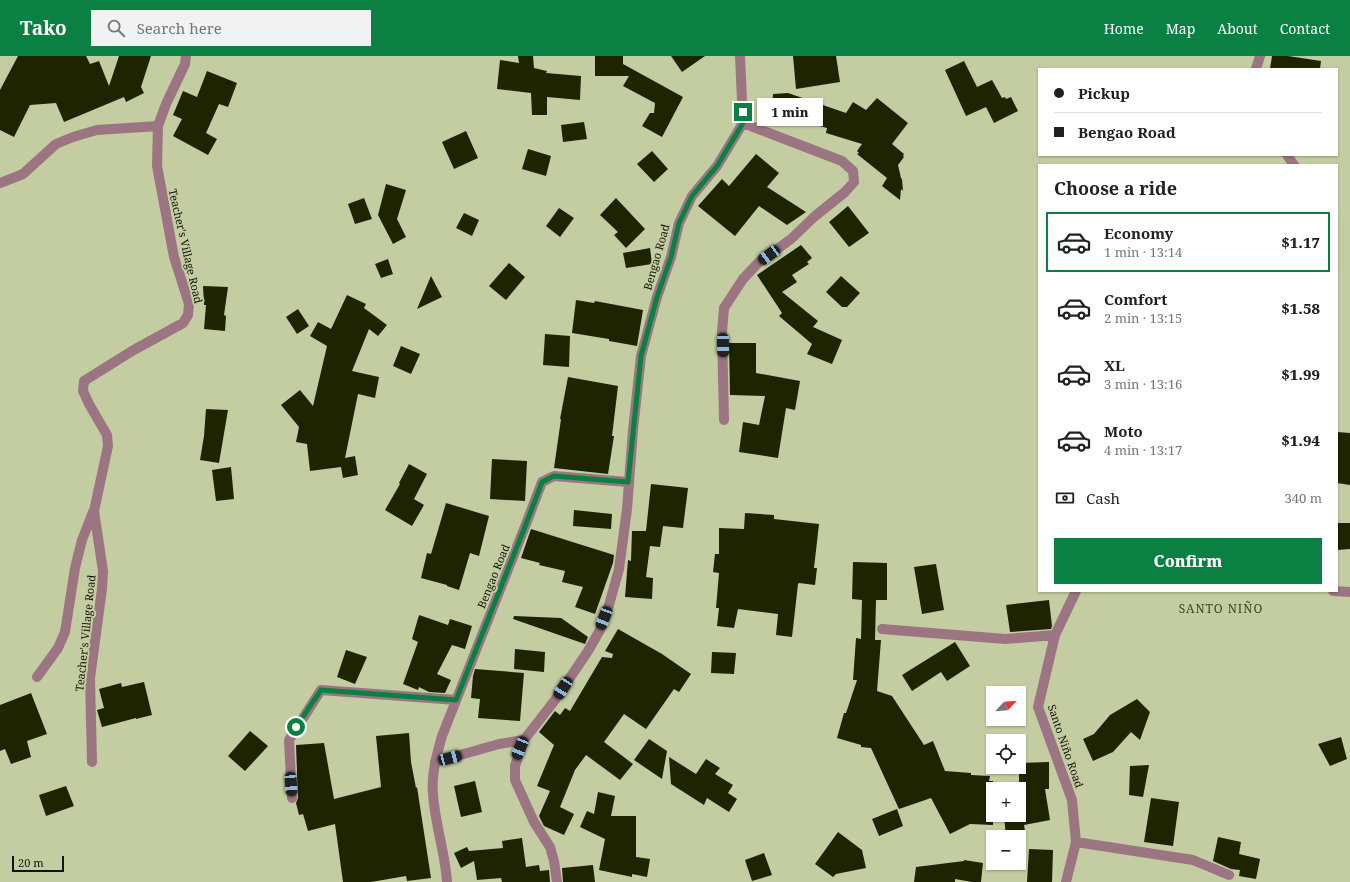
<!DOCTYPE html>
<meta charset="utf-8">
<style>
body{margin:0;font-family:"Noto Serif",serif;background:#f2f2f2;color:#202124;height:100vh;display:flex;flex-direction:column;font-size:15px;white-space:nowrap}
*{box-sizing:border-box;margin:0}
p{font-size:13px;color:#757577}
.icon{flex:none;width:22px;height:22px;fill:none;stroke:currentColor;stroke-width:2;stroke-linecap:round;stroke-linejoin:round}
.map{position:relative;flex:1;overflow:hidden}
.drawer{position:absolute;left:1038px;top:108px;width:300px;height:428px;display:flex;flex-direction:column;background:#fff;border-radius:0px;box-shadow:0 1px 3px #0004}
.drawer>*{flex:none}
.banner{position:absolute;left:1038px;top:12px;width:300px;height:88px;border-radius:0px;box-shadow:0 1px 3px #0004;display:grid;align-content:center;height:88px;padding:0 16px;background:#fff}
.needle{width:26px;rotate:64deg}
.buttons{position:absolute;left:986px;top:630px;display:grid;gap:8px}
.buttons a{display:grid;place-items:center;width:40px;height:40px;border-radius:0px;background:#fff;box-shadow:0 1px 3px #0004;font-size:20px}
.scale{position:absolute;left:12px;bottom:10px;width:52px;box-sizing:border-box;padding-left:4px;border:2px solid #101304;border-top:0;font-size:11px;line-height:14px;white-space:nowrap;color:#101304;-webkit-text-stroke:3px #c4cda2;paint-order:stroke}
.end{position:absolute;width:18px;height:18px;margin:-9px;border:5px solid #0b8043;background:#fff;box-shadow:0 0 0 2px #fff}
.from{border-radius:50%}
.bubble{position:absolute;height:28px;border-radius:0px;background:#fff;box-shadow:0 1px 3px #0004;font-size:13px;font-weight:800;line-height:28px;text-align:center}
.car{position:absolute;width:12px;height:24px;margin:-12px -6px;border-radius:5px;box-shadow:0 0 3px 1px #0007;background:linear-gradient(#222 24%,#8ab4d8 0 40%,#222 0 76%,#8ab4d8 0 86%,#222 0)}
.banner b{display:flex;align-items:center;gap:14px;height:38px;font-size:15px}
.banner b+b{border-top:1px solid #e0e0e0}
.banner i{width:10px;height:10px;background:#202124}
ul{padding:0;list-style:none}
li{display:flex;align-items:center;gap:12px;height:60px;margin:0 8px 6px;padding:0 8px;border:2px solid transparent;border-radius:0px}
li div{flex:1}
li b{display:block;font-size:15px}
li em{font-style:normal;font-weight:800}
li.selected{border-color:#0b8043}
li>.icon{width:36px;height:36px;stroke-width:1.5}
h2{padding:0 16px;font-size:18px;line-height:48px}
.pay{display:flex;align-items:center;gap:10px;height:44px;padding:0 16px;font-size:15px}
.pay p{margin-inline-start:auto}
.primary-button{display:flex;gap:8px;margin-top:auto;padding:8px 16px}
.primary-button a{flex:1;height:46px;border-radius:0px;background:#0b8043;color:#fff;font-size:16px;font-weight:800;line-height:46px;text-align:center}
header{display:flex;align-items:center;gap:24px;box-sizing:border-box;height:56px;padding:0 20px;background:#0b8043;color:#fff}
header strong{font-size:19px}
nav{display:flex;gap:22px;margin-inline-start:auto;font-size:14px}
.search{width:280px;height:36px;background:#f2f2f2;display:flex;align-items:center;gap:10px;box-sizing:border-box;padding:0 14px;border-radius:0px;color:#757577;font-size:15px}
.map>svg:first-child{display:block}
</style>
<header>
<strong>Tako</strong>
<div class="search"><svg class="icon" aria-label="search" viewBox="0 0 24 24"><circle cx="10" cy="10" r="6"/><path d="M15 15l6 6"/></svg>Search here</div>
<nav><a>Home</a><a>Map</a><a>About</a><a>Contact</a></nav>
</header>
<div class="map">
<svg width="1350" height="826" viewBox="0 0 1350 826">
<rect width="100%" height="100%" fill="#c4cda2"/>
<!-- building -->
<path fill="#1e2300" d="M18,0H86L90,8L99,5L109,30L119,0H151L141,31L144,37L126,46L124,41L64,66L56,47L30,49L14,81L0,74V34Z
M518,0H533L534,12L547,15L546,17L581,20L580,44L547,41V59H532L531,37L497,33L500,4L519,7Z
M595,0H623V8L683,41L662,81L642,70L650,57H654L655,47L623,30L629,20H595Z
M671,0H705L682,16Z
M793,0H836L840,26L796,33Z
M1272,0H1288L1321,5L1320,13H1270Z
M964,5L977,31L992,24L1002,42L1005,41L1006,43L1011,41L1018,55L994,67L986,51L966,60L945,14Z
M207,15L237,27L228,51L219,48L206,77L217,83L208,99L173,80L182,63L173,59L183,35L197,41Z
M788,37L846,57L853,46L866,54L877,42L908,67L892,88L904,98L903,100L904,101L898,109L901,122L902,123L903,135L901,133L900,144L882,130L887,122L857,98L859,97L857,95L862,88L826,77L827,72L812,68L816,53L797,56V55H792V54L772,55L773,38Z
M584,66L587,83L563,86L561,69Z
M466,75L478,102L454,113L442,86Z
M528,93L551,100L546,120L522,113Z
M652,95L668,113L654,126L637,108Z
M756,98L779,117L767,131L806,156L787,169L759,150L735,180L698,150L722,123L729,130Z
M386,128L406,134L397,163L406,181L393,188L378,159Z
M364,142L372,163L355,168L348,148Z
M616,142L645,173L626,192L614,179L618,176L600,159Z
M848,150L869,177L849,191L829,166Z
M559,152L574,162L560,181L546,170Z
M464,157L479,164L472,180L456,172Z
M801,189L812,202L807,206L809,208L792,219L797,226L782,236L818,265L813,271L842,284L832,308L807,298L812,288L779,260L782,257L757,219Z
M650,192L652,208L626,212L623,197Z
M388,203L393,218L381,222L375,208Z
M509,207L525,221L506,244L489,230Z
M431,220L442,241L417,253Z
M841,220L860,237L847,251H842L826,236Z
M203,230L228,231L224,259L226,260L225,275L204,273L206,249H204Z
M347,239L366,248L364,252L387,269L378,280L369,273L352,315L379,321L375,342L358,338L345,402L355,400L358,419L343,422L341,411L310,415L307,388L296,386L299,371L281,349L300,334L313,350L327,290L310,280L318,266L331,273Z
M576,244L594,247L595,245L643,254L637,290L609,285V283L572,277Z
M298,253L309,270L297,278L286,261Z
M545,278L570,280L569,311L543,309Z
M729,287H756V317L800,325L795,354L786,352L778,402L739,396L743,366L759,369L765,340L730,339Z
M401,290L420,298L411,318L393,310Z
M568,321L618,330L612,380H614L608,418L554,412L561,363H560Z
M206,353L228,354L219,407L200,404L204,380Z
M1337,376L1350,377V429L1337,427Z
M492,403L527,405L525,445L490,443Z
M409,408L427,418L414,443L424,449L412,470L385,454L400,428L399,427Z
M231,411L234,443L216,445L212,414Z
M651,428L688,432L683,472L663,470L660,491L650,490L646,521L653,522L652,543L625,541L628,504L631,505L632,475H646Z
M446,447L489,460L479,500L470,497L459,534L447,530V529L421,522L427,497L431,498Z
M574,454L612,458L611,473L573,470Z
M745,457L774,459V463L819,468L814,512H817L815,529L799,527L798,528L792,581L776,579L778,558L738,553L734,572L717,570L719,552H716L719,517L713,516L715,498H719V472L744,473Z
M1337,467H1350V493L1337,494Z
M531,473L614,499L613,507L595,558L575,551L583,531L562,526L565,515L539,509L540,507L521,502Z
M853,506L887,507V544H876L875,584H881L877,635L892,640L924,689L933,685L945,715L971,717V719L990,720L989,725H993V769L970,768L950,778L931,742L899,753L871,692L861,691V689L837,682L844,657H846L857,624H853L856,582L861,583L862,544L852,543Z
M936,508L944,554L922,558L914,511Z
M1049,544L1052,570L1051,573L1010,576L1006,549Z
M419,559L448,569L450,563L472,570L465,593L452,589L437,618L451,624L445,637L429,636L419,631L418,634L403,628L418,586L412,583Z
M514,560L561,562L588,581L585,588L513,563Z
M618,573L662,598L691,618L679,636L674,633L646,673L624,658L604,686L633,708L620,724L586,699L575,714L560,751L574,758L564,779L544,770L539,760L550,735L537,730L554,689L539,676L555,655L560,659L565,652L570,655L602,601L612,602L613,598L605,595Z
M955,586L970,610L947,625L941,616L912,635L902,619Z
M515,593L545,596L544,616L514,613Z
M346,594L367,601L355,628L337,621Z
M712,596L736,597L734,618L711,617Z
M475,613L524,617L520,665L478,662L480,643L471,642L473,620Z
M144,626L152,659L136,663V662L102,671L97,654L104,652L99,633L121,627L122,631Z
M31,637L47,678L27,685L31,701L11,708L5,693L0,695V649Z
M1137,643L1150,656L1140,684L1131,676L1113,696L1093,705L1083,683L1094,678L1110,659Z
M250,675L268,690L245,715L228,700Z
M409,677L411,706L416,732L417,731L431,822L407,825L406,820L371,826H343L335,768L308,775L303,758L299,759L296,747L298,742L296,689L324,687L334,743L381,731L376,680Z
M1341,681L1347,703L1330,710L1318,688Z
M649,683L667,695L662,723L634,704Z
M669,701L696,718L706,703L720,712L715,718L733,729L728,737L737,743L729,756L707,742L704,749L671,728Z
M1049,706V733H1045L1050,764L1024,769L1026,781H1006L1004,759H1019V707Z
M1149,709L1143,741L1129,739L1130,710Z
M475,725L482,756L461,761L454,730Z
M66,730L74,750L46,760L39,739Z
M598,736L615,740L611,760H636V801L650,803L647,821L632,818V821L599,814L605,783L580,771L587,755L594,758Z
M1151,742L1179,746L1173,790L1144,786Z
M897,753L903,770L879,780L872,763Z
M838,776L862,794L866,812L836,818L833,821L815,808Z
M1218,781L1241,786L1239,798L1260,803L1256,823L1239,820L1240,814L1231,813L1213,805Z
M522,782L526,811L539,809L540,815L549,814L550,826H502L501,822L477,824L474,805L461,812L454,797L467,791L469,795L503,792L502,785Z
M1029,793L1053,794L1052,826H1027Z
M764,797L772,819L752,825L745,804Z
M964,804L983,807L981,826H972L955,823V826H914L916,811L964,805Z
M593,809L595,826H563L562,812Z"/>
<g fill="none" stroke-linecap="round" stroke-linejoin="round">
<!-- minor -->
<path stroke="#9c7582" stroke-width="10" d="M1256,13L1260,0
M1287,99L1294,109
M0,127L23,118L56,88L73,81L97,74L158,70
M724,364L722,276L724,252L743,223L758,207L791,183L814,161L845,136L854,126L853,115L842,105L743,67
M1333,535L1350,536
M882,573L1005,583L1055,579
M37,621L58,592L65,576L75,512L82,484L93,456
M92,706L90,622L102,533L103,515L94,455L108,390L107,379L89,348L83,335L84,325L132,295L183,267L188,259L189,248L174,201L157,110L158,70L166,48L185,8L186,0
M435,706L499,688L524,684
M292,742L289,684L321,634L456,644
M1076,786L1193,804L1229,819
M447,826C445,796 435,768 433,738C431,718 437,698 442,680L526,468L542,426L554,420L628,426
M557,826L554,805L550,791L534,766L515,724V710L524,684L555,644L588,595L600,574L609,549L619,513L627,453L633,374L641,300L657,241L671,201L679,167L692,140L717,110L743,67L740,0
M1066,826L1076,786L1072,744L1038,651L1055,579L1076,535"/>
</g>
<g fill="none" stroke-linecap="round" stroke-linejoin="round">
<!-- route -->
<path stroke="#0b8043" stroke-width="5" d="M296,671L321,634L456,644L526,468L542,426L554,420L628,426L641,300L657,241L671,201L679,167L692,140L717,110L743,67V56"/>
</g>
<g text-anchor="middle" dominant-baseline="central" stroke-width="4" stroke-linejoin="round" paint-order="stroke">
<!-- street labels -->
<g font-size="11" fill="#101304" stroke="#c4cda2">
<text transform="translate(186 190) rotate(77)">Teacher's Village Road</text>
<text transform="translate(656 201) rotate(-74)">Bengao Road</text>
<text transform="translate(493 520) rotate(-68)">Bengao Road</text>
<text transform="translate(85 577) rotate(-84)">Teacher's Village Road</text>
<text transform="translate(1066 690) rotate(71)">Santo Niño Road</text>
</g>
<!-- neighbourhood labels -->
<g font-size="12" letter-spacing="1" fill="#404620" stroke="#c4cda2">
<text x="1221" y="552">SANTO NIÑO</text>
</g>
</g>
</svg>
<div class="buttons">
<a><svg class="needle" viewBox="-14 -14 28 28"><path d="M0-13l5 13h-10z" fill="#e53935"/><path d="M0 13l5-13h-10z" fill="#757577"/></svg></a>
<a><svg class="icon" aria-label="locate" viewBox="0 0 24 24"><circle cx="12" cy="12" r="6"/><path d="M12 2v4M12 18v4M2 12h4M18 12h4"/></svg></a>
<a>+</a>
<a>−</a>
</div>
<div class="scale">20 m</div>
<i class="end from" style="left:296px;top:671px"></i>
<i class="end" style="left:743px;top:56px"></i>
<div class="bubble" style="left:757px;top:42px;width:66px">1 min</div>
<i class="car" style="left:769px;top:199px;rotate:234deg"></i>
<i class="car" style="left:723px;top:289px;rotate:179deg"></i>
<i class="car" style="left:604px;top:562px;rotate:201deg"></i>
<i class="car" style="left:563px;top:632px;rotate:213deg"></i>
<i class="car" style="left:520px;top:692px;rotate:202deg"></i>
<i class="car" style="left:450px;top:702px;rotate:75deg"></i>
<i class="car" style="left:291px;top:728px;rotate:176deg"></i>
<div class="banner">
<b><i class="from"></i>Pickup</b>
<b><i></i>Bengao Road</b>
</div>
<section class="drawer">
<h2>Choose a ride</h2>
<ul>
<li class="selected"><svg class="icon" aria-label="car" viewBox="0 0 24 24"><path d="M5 17H2v-5l4-1 3-4h7l3 4 3 1v5h-3M9 17h6M6 11h13"/><circle cx="7" cy="17" r="2"/><circle cx="17" cy="17" r="2"/></svg><div><b>Economy</b><p>1 min · 13:14</p></div><em>$1.17</em></li>
<li><svg class="icon" aria-label="car" viewBox="0 0 24 24"><path d="M5 17H2v-5l4-1 3-4h7l3 4 3 1v5h-3M9 17h6M6 11h13"/><circle cx="7" cy="17" r="2"/><circle cx="17" cy="17" r="2"/></svg><div><b>Comfort</b><p>2 min · 13:15</p></div><em>$1.58</em></li>
<li><svg class="icon" aria-label="car" viewBox="0 0 24 24"><path d="M5 17H2v-5l4-1 3-4h7l3 4 3 1v5h-3M9 17h6M6 11h13"/><circle cx="7" cy="17" r="2"/><circle cx="17" cy="17" r="2"/></svg><div><b>XL</b><p>3 min · 13:16</p></div><em>$1.99</em></li>
<li><svg class="icon" aria-label="car" viewBox="0 0 24 24"><path d="M5 17H2v-5l4-1 3-4h7l3 4 3 1v5h-3M9 17h6M6 11h13"/><circle cx="7" cy="17" r="2"/><circle cx="17" cy="17" r="2"/></svg><div><b>Moto</b><p>4 min · 13:17</p></div><em>$1.94</em></li>
</ul>
<div class="pay"><svg class="icon" aria-label="cash" viewBox="0 0 24 24"><path d="M3 7h18v10H3z"/><circle cx="12" cy="12" r="2"/></svg>Cash<p>340 m</p></div>
<div class="primary-button"><a>Confirm</a></div>
</section>
</div>
